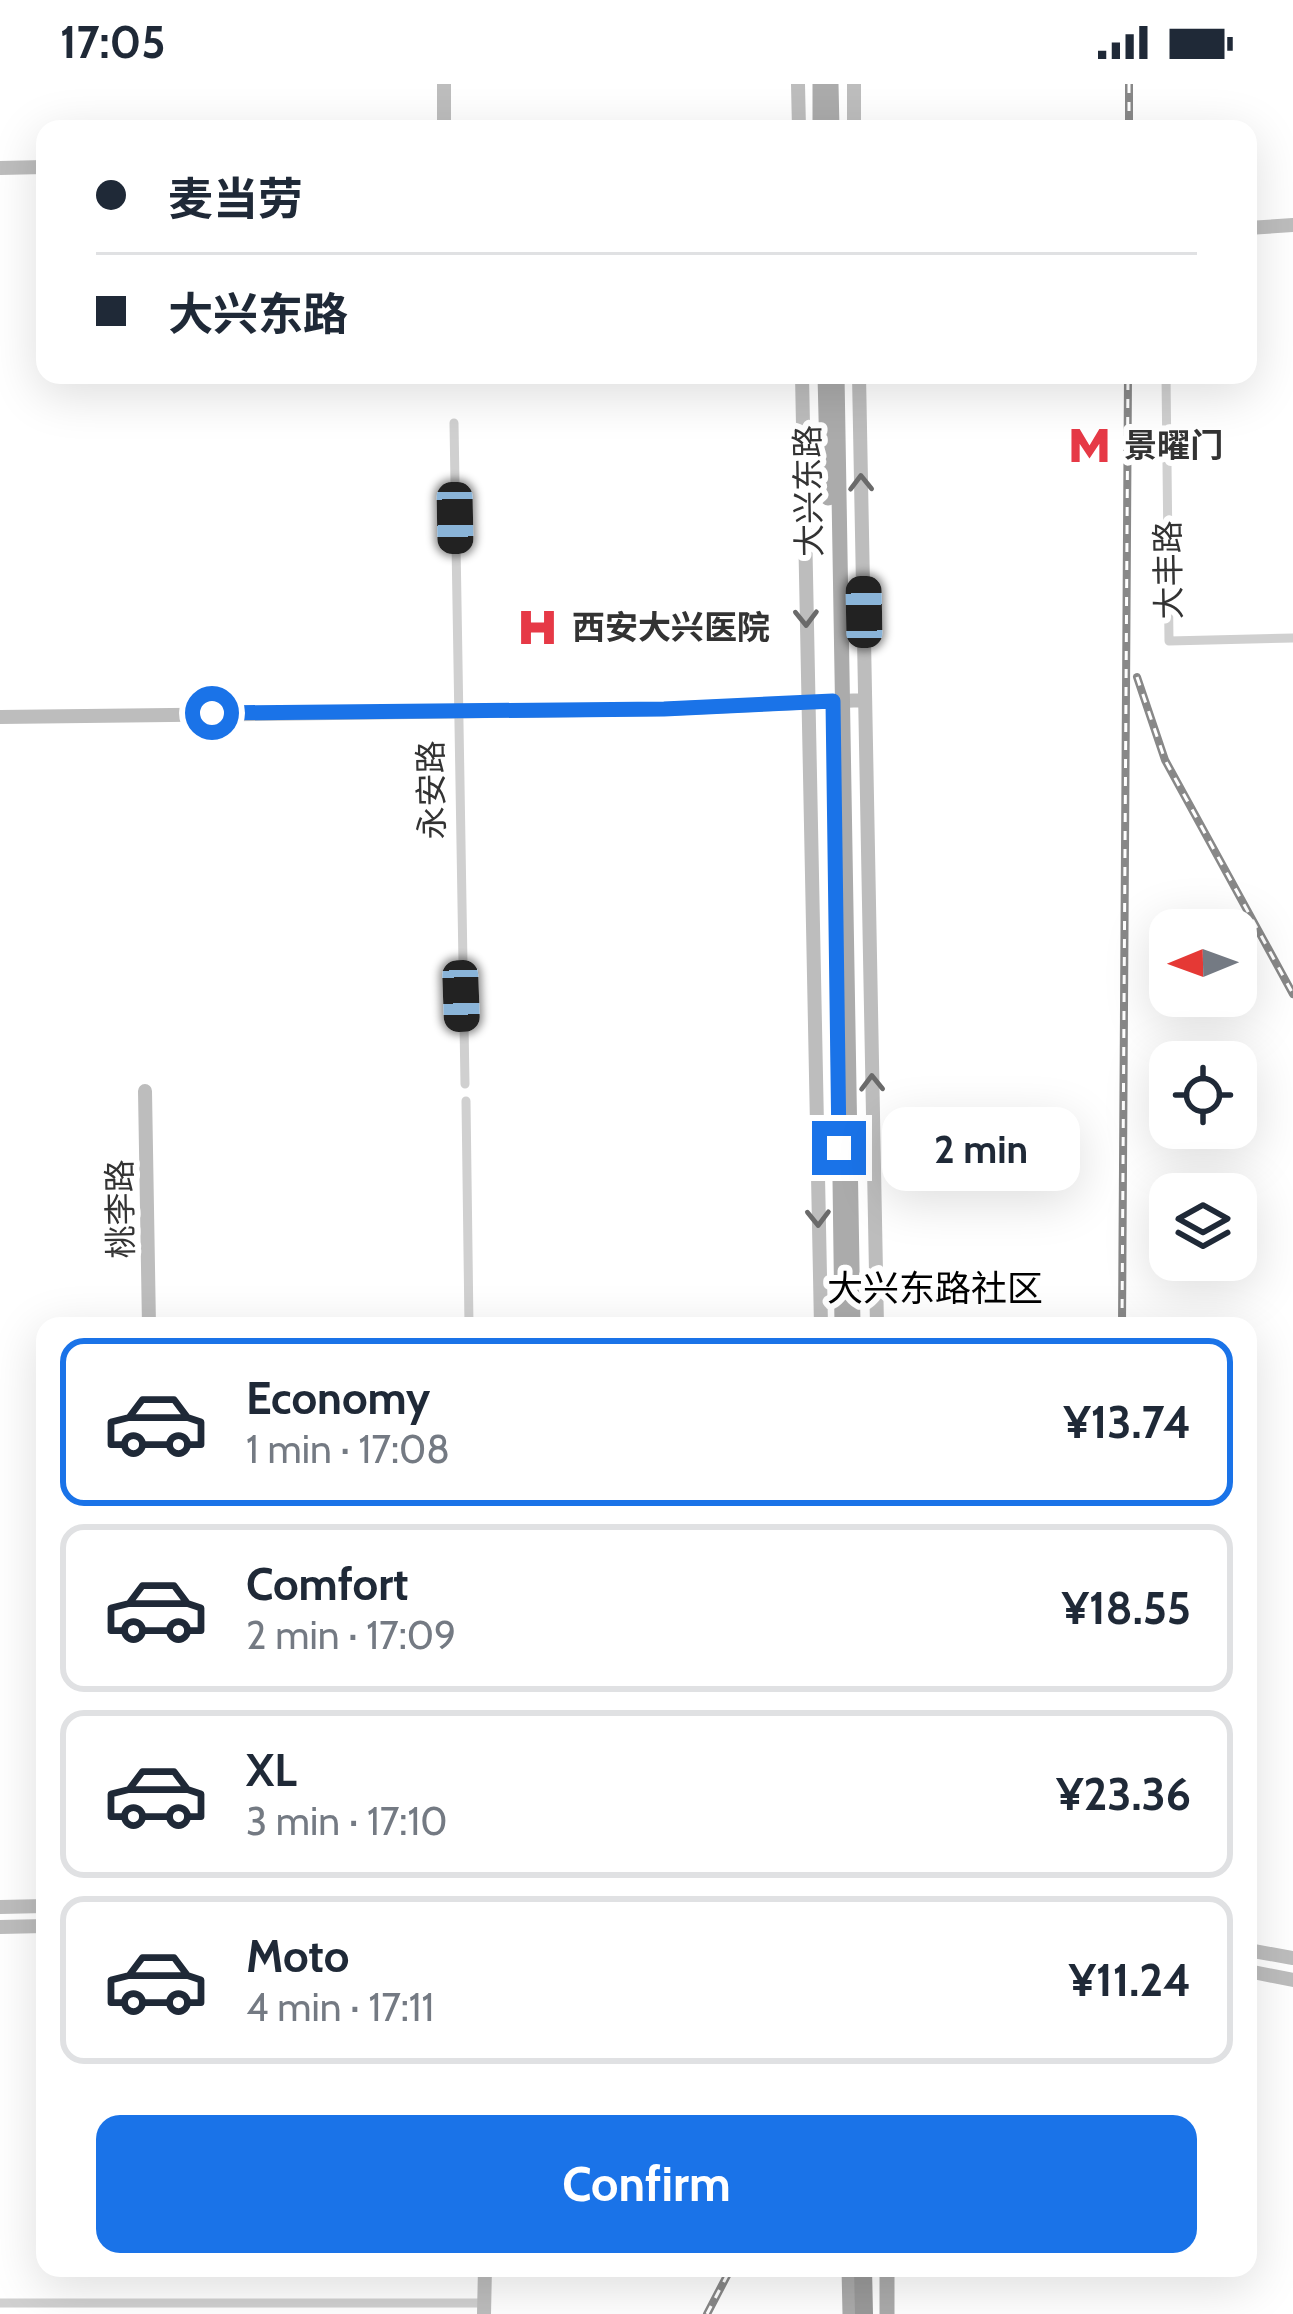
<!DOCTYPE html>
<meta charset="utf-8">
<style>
body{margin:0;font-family:Cabin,"Noto Sans SC",sans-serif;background:#f2f2f3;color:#1f2937;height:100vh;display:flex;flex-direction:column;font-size:45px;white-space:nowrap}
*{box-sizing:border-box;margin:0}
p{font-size:39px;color:#747a83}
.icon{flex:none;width:66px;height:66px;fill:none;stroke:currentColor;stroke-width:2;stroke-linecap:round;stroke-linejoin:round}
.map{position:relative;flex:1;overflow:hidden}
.sheet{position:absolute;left:36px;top:1233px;width:1221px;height:960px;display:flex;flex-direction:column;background:#fff;border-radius:24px;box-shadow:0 12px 48px #0002}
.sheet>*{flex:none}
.banner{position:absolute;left:36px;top:36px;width:1221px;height:264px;border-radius:24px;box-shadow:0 12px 48px #0002;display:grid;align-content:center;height:264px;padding:0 60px;background:#fff}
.needle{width:78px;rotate:269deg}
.fabs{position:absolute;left:1149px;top:825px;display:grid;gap:24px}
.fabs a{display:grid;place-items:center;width:108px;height:108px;border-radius:24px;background:#fff;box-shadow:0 12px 48px #0002;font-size:60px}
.end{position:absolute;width:54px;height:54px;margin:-27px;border:15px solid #1a73e8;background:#fff;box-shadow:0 0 0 6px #fff}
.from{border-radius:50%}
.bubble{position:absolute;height:84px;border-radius:24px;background:#fff;box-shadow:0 12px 48px #0002;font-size:39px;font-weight:700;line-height:84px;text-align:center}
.car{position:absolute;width:36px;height:72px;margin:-36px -18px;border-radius:15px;box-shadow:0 0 9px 3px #0007;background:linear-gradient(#222 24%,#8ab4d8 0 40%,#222 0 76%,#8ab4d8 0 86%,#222 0)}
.banner b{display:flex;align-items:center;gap:42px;height:114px;font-size:45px}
.banner b+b{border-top:3px solid #e0e1e3}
.banner i{width:30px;height:30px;background:#1f2937}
ul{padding:21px 0 0;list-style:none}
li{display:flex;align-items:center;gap:36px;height:168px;margin:0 24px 18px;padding:0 36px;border:6px solid #e0e1e3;border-radius:24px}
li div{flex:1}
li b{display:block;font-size:45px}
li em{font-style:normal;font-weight:700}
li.on{border-color:#1a73e8}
li>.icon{width:108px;height:108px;stroke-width:1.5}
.button{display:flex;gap:24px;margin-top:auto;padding:24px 60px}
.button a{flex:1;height:138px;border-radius:24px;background:#1a73e8;color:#fff;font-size:48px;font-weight:700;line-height:138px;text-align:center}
.status{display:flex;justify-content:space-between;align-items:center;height:84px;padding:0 60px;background:#fff;direction:ltr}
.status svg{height:33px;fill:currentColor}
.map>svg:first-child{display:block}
</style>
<div class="status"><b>17:05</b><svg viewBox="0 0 49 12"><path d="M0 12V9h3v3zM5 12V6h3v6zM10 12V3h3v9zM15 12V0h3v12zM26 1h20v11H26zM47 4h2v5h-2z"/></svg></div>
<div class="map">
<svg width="1293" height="2230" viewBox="0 0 1293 2230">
<rect width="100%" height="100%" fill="#fff"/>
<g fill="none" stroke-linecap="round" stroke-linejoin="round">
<!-- street -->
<path stroke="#d0d0d0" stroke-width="9" d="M1166,291L1169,557L1293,554
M454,339L465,1000
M466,1017L469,1242
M0,2219H485"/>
<!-- secondary -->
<path stroke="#bdbdbd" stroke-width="14" d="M798,0L799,45
M854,0V45
M444,45V0
M0,84L45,83
M1248,144L1293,141
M802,291L821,1242
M859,291L877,1242
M0,633L664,625L865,616
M145,1007L149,1242
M0,1823L45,1822
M0,1843L45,1842
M1248,1866L1293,1874
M1248,1887L1293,1896
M484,2230L485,2184"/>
<!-- primary -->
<path stroke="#ababab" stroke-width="15" d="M820,0V45
M831,0L832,45
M825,291L828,414
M837,291L853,1242
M838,948L842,1242
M849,2184L850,2230
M887,2184V2230"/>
<!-- highway -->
<path stroke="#9a9a9a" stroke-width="18" d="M863,2184L864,2230"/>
<defs>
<path id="rail" d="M1129,45V0
M1137,593L1165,676L1293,910
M1122,1242L1128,291
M707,2230L731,2184"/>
</defs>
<!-- rail casing -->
<use href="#rail" stroke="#888" stroke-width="8"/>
<!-- rail -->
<use href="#rail" stroke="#fff" stroke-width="3" stroke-dasharray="9" stroke-linecap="butt"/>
</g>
<!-- one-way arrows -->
<defs><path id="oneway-chevron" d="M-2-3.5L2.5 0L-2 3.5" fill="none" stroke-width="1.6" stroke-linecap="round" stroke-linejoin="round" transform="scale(3)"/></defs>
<g stroke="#6a6a6a">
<use href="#oneway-chevron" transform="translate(861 399) rotate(-91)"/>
<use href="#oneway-chevron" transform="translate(806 534) rotate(89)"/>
<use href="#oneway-chevron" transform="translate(872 999) rotate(-91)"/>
<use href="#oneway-chevron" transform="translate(818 1134) rotate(89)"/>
</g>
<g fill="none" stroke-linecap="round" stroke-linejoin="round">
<!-- route -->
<path stroke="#1a73e8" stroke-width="15" d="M212,629L664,625L833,617L839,1064"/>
</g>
<!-- icons -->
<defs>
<symbol id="metro-bare" viewBox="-9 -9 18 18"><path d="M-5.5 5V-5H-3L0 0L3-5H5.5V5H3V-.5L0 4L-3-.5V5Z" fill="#e63946" stroke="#fff" stroke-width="2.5" paint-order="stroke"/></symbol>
<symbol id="hospital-bare" viewBox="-9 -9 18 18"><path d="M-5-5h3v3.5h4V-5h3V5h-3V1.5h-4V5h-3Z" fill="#e63946" stroke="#fff" stroke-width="2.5" paint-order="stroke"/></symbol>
</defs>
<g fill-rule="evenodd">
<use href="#metro-bare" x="1060" y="332" width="59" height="59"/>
<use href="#hospital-bare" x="508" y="514" width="59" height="59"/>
</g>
<g text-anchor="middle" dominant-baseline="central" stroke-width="12" stroke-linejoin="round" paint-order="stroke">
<!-- poi labels -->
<g font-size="33" font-weight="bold" fill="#333" stroke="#fff" text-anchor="start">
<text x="1124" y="361">景曜门</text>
<text x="572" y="543">西安大兴医院</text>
</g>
<!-- street labels -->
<g font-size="33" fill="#333" stroke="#fff">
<text transform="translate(808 407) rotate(-91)">大兴东路</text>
<text transform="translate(1168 486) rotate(-91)">大丰路</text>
<text transform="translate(431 706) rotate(-91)">永安路</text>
<text transform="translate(120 1125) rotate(-91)">桃李路</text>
</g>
<!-- neighbourhood labels -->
<g font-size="36" fill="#000" stroke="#fff">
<text x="935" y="1204">大兴东路社区</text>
</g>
</g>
</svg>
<div class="fabs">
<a><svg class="needle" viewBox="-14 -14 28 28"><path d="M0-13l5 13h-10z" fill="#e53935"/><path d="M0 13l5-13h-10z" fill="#747a83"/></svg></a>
<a><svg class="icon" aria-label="locate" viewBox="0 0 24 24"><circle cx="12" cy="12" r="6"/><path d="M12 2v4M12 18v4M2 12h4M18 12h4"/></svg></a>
<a><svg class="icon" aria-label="layers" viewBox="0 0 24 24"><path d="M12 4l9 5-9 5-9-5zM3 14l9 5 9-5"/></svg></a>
</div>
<i class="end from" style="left:212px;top:629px"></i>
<i class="end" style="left:839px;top:1064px"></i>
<div class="bubble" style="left:882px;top:1023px;width:198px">2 min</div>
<i class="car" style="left:455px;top:434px;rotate:179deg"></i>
<i class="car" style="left:864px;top:528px;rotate:359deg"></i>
<i class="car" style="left:461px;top:912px;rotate:178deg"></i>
<div class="banner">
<b><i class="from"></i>麦当劳</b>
<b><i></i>大兴东路</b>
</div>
<section class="sheet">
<ul>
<li class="on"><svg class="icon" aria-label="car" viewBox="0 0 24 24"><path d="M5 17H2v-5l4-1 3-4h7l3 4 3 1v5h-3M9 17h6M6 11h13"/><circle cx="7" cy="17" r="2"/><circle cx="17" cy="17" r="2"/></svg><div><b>Economy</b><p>1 min · 17:08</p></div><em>¥13.74</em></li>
<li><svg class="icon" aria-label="car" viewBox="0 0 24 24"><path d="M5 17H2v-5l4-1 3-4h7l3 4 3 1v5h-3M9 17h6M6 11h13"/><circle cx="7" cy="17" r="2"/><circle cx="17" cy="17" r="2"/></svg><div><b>Comfort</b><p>2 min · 17:09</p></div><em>¥18.55</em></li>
<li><svg class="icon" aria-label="car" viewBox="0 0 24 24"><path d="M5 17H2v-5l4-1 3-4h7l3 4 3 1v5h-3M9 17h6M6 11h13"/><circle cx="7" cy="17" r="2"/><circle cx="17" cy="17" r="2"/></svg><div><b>XL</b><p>3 min · 17:10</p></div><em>¥23.36</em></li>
<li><svg class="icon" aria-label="car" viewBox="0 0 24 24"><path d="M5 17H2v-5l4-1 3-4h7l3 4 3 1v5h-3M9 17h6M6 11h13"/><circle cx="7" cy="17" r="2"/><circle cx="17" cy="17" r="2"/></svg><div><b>Moto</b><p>4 min · 17:11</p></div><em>¥11.24</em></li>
</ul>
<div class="button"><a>Confirm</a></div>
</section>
</div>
